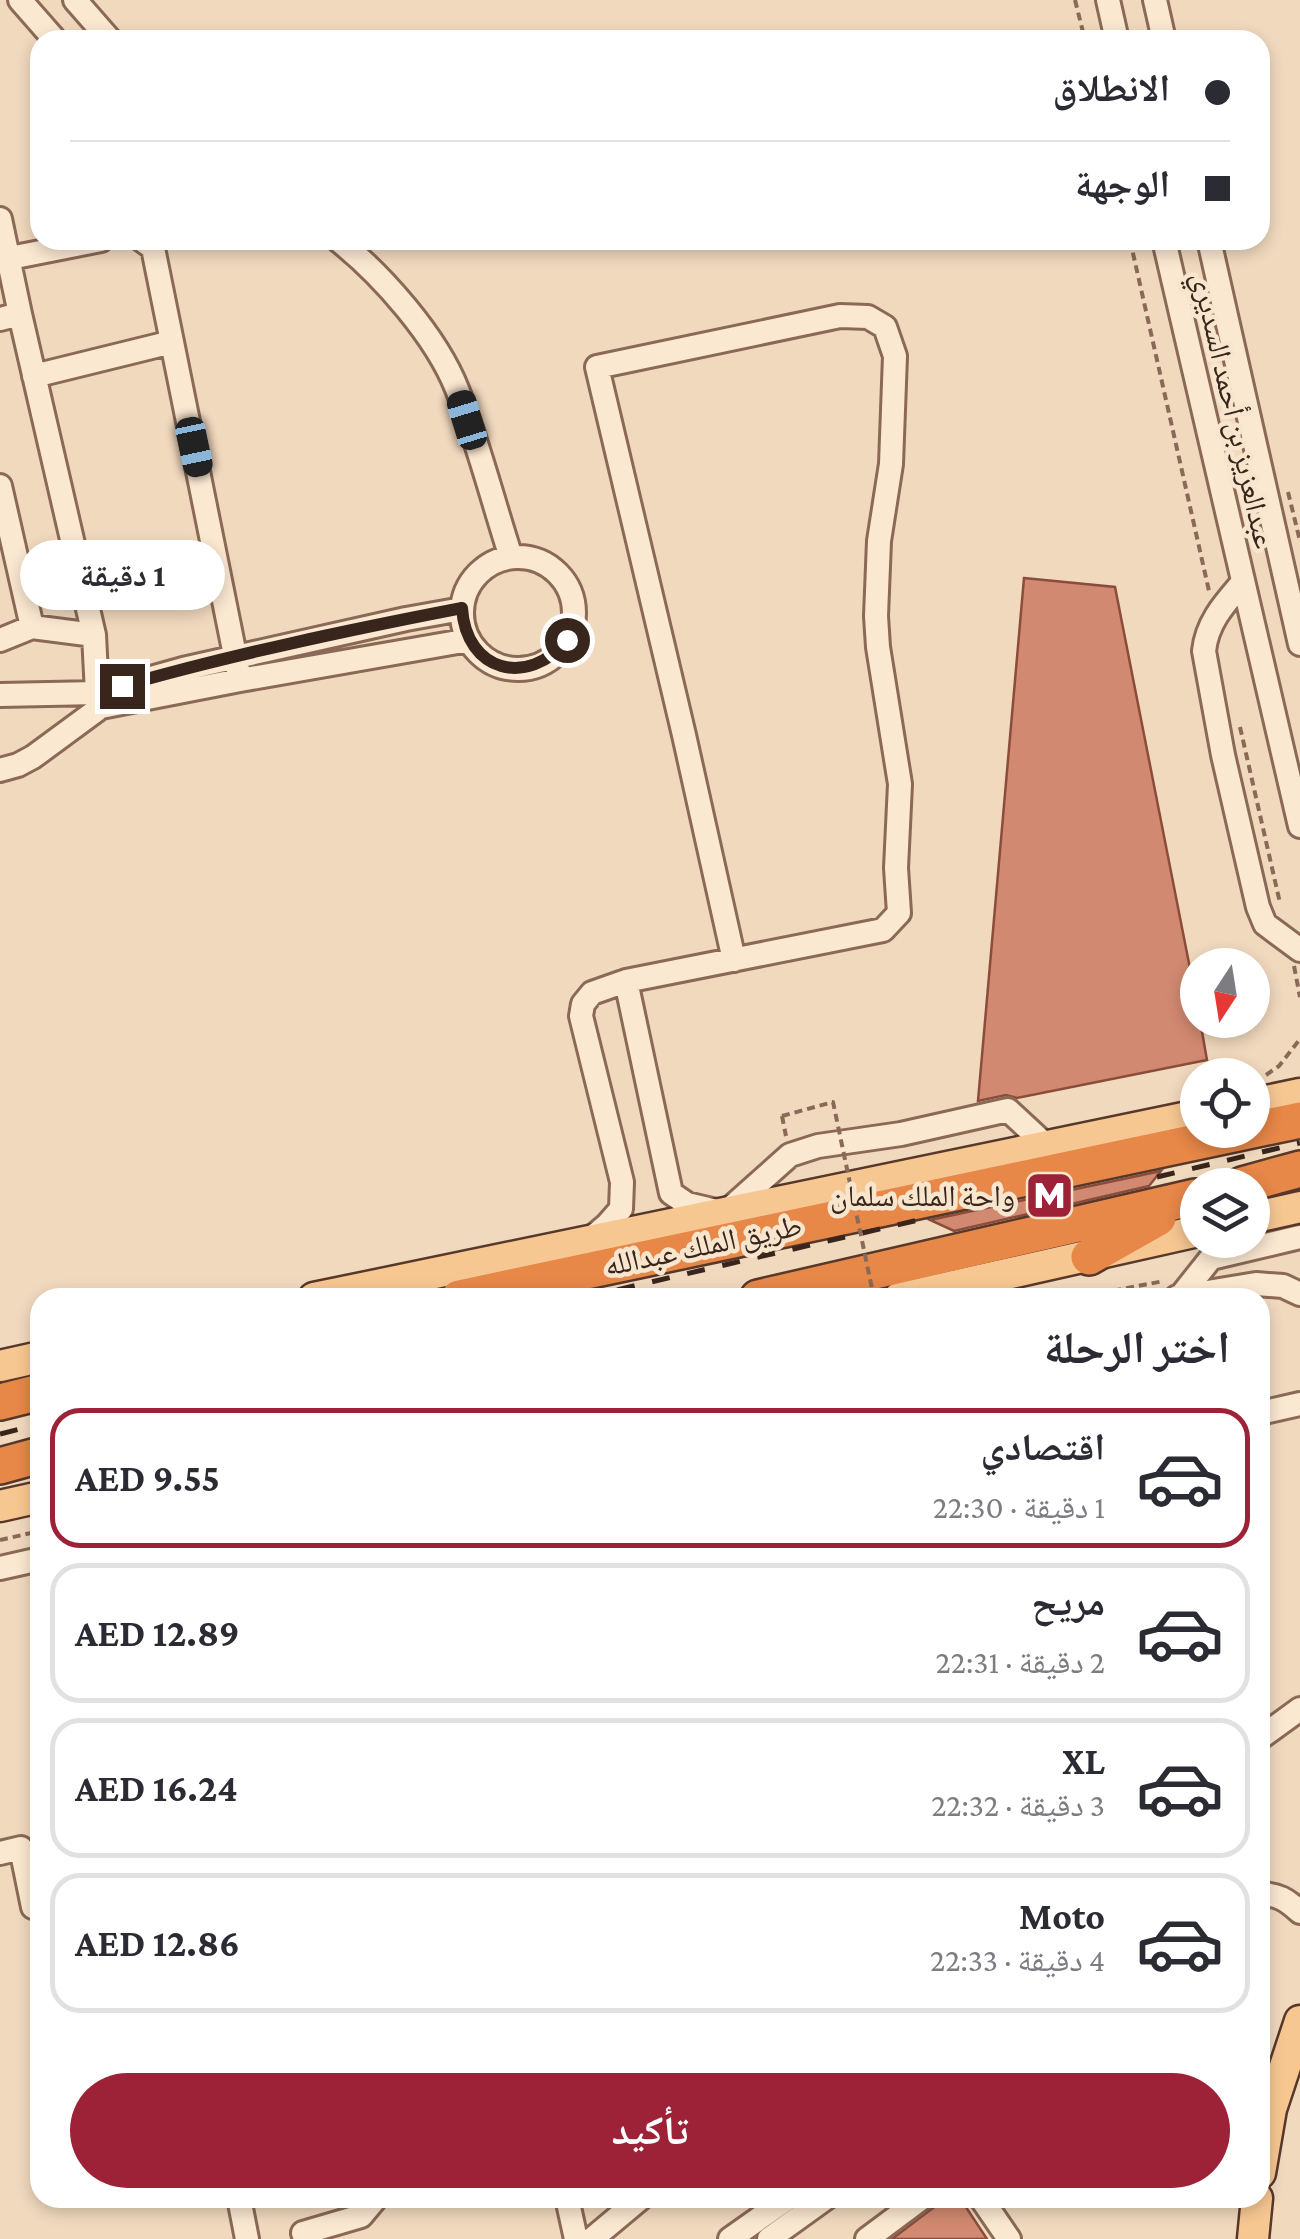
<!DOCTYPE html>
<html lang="ar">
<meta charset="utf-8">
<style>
body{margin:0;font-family:"Crimson Pro","Noto Naskh Arabic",serif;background:#f7f7f7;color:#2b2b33;direction:rtl;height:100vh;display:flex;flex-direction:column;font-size:38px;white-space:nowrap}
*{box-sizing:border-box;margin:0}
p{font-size:32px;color:#7c7c81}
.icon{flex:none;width:55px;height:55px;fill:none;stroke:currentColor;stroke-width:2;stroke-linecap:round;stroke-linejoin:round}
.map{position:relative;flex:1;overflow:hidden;direction:ltr}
.drawer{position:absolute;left:30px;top:1288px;width:1240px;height:920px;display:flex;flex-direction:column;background:#fff;border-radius:30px;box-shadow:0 5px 15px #0003;direction:rtl}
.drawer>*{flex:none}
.hud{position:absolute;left:30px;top:30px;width:1240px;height:220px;border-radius:30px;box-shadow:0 5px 15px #0003;direction:rtl;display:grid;align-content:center;height:220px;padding:0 40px;background:#fff}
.needle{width:65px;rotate:192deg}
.controls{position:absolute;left:1180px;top:948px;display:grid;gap:20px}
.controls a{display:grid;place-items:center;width:90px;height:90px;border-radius:50%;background:#fff;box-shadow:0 5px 15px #0003;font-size:50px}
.end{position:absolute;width:45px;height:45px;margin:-22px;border:12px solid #38251b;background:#fff;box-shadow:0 0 0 5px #fff}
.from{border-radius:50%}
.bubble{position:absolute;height:70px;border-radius:35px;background:#fff;box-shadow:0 5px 15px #0003;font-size:32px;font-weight:700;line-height:70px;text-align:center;direction:rtl}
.car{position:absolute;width:30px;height:60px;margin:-30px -15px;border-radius:12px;box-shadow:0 0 8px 2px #0007;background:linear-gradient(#222 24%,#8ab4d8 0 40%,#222 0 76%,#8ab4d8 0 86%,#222 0)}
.hud b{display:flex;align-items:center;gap:35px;height:95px;font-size:38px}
.hud b+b{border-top:2px solid #e1e1e2}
.hud i{width:25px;height:25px;background:#2b2b33}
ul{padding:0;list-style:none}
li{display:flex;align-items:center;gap:30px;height:140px;margin:0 20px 15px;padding:0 20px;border:5px solid #e1e1e2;border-radius:30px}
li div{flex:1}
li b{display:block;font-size:38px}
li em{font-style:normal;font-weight:700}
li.active{border-color:#9d2237}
li>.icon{width:90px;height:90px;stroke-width:1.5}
h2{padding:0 40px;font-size:45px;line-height:120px}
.button{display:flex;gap:20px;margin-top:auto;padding:20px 40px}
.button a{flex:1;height:115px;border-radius:60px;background:#9d2237;color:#fff;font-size:40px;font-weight:700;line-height:115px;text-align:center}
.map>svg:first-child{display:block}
</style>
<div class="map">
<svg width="1300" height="2239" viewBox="0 0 1300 2239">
<rect width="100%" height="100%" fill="#f1d9be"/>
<!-- building -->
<path fill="#d18971" stroke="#8b4d3a" stroke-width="2.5" d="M1024,578L1115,587L1198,1009V1020H1200L1207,1060L1017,1098L1006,1095L978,1101Z
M1161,1171L1149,1186L954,1231L930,1220Z
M946,2198H960L987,2239H892Z"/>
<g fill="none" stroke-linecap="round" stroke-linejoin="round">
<defs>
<path id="minor" d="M20,0L55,40
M75,0L110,40
M1108,0L1117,40
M1155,0L1164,40
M0,219L20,314
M142,240L153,248L172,342
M338,240C382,275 436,336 457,389C478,442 493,502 511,557
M1164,240L1300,826
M1209,240L1300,644
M10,258L101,240
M0,319L20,314L94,635L97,693L100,704
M34,376L172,342L240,680
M0,486L32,627
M462 613a56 56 0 1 1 112 0a56 56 0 1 1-112 0Z
M1243,582C1225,603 1207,622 1204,651L1223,755L1258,907L1265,924L1300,950
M0,640L32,627L94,635
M0,695L97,693L183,669L406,619L462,609
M0,770L18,765L33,757L101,707L240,680L469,640
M626,981L671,1193L687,1204L725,1213L790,1155L818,1146L901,1134L1008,1110L1048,1147
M588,1241L607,1225L621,1209L622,1182L581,1016L583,1004L592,993L626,981L883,930L899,913L896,868L900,784L878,647L876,616L879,541L891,464L895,356L885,327L868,317L840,316L597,367L684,735L734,960
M1177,1297L1256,1284L1283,1286L1300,1294
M1180,1297L1211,1258L1300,1237
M1260,1413L1300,1404
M0,1568L40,1559
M1260,1738L1300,1709
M0,1853L21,1848L33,1907
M1260,1894C1278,1894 1287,1900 1300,1912
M239,2198L247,2239
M567,2198L576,2239
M981,2198L1009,2239
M303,2233L361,2216L376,2198
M592,2239L641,2198
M730,2239L788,2198
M769,2239L826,2198
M867,2239L922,2198"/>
<path id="major" d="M1252,1104L1300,1094
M1252,1218L1300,1207
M314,1298L1198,1115
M899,1298L1198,1231
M0,1366L40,1357
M0,1506L40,1497
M1260,2173L1271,2109L1300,2021
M1253,2239L1257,2198"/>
<path id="highway" d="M1242,1185L1300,1169
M1089,1257L1158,1218
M459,1298L1300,1120
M758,1298L1195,1197
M0,1402L40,1392
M0,1466L40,1455"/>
</defs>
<!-- minor casing -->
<use href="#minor" stroke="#8a6956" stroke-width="28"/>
<!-- major casing -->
<use href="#major" stroke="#57382a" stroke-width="35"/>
<!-- highway casing -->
<use href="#highway" stroke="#57382a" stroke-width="40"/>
<!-- path -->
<path stroke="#8a6956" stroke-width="4" stroke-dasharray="8 5" stroke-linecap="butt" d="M1075,0L1085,40
M1130,240L1209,591
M1288,492L1300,541
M1240,727L1280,903
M1294,966L1300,997
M1266,1075L1279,1066L1300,1039
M782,1116L786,1136
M1075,1298L1164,1281
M0,1540L40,1531"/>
<!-- minor -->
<use href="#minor" stroke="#fbe8d1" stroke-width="22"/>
<!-- major -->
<use href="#major" stroke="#f7c792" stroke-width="30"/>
<!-- highway -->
<use href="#highway" stroke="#e78748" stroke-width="35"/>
<!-- rail -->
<path stroke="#38251b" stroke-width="5" stroke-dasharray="18 18" stroke-linecap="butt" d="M1157,1177L1300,1143
M582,1298L927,1218
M0,1434L40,1424"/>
<!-- path-bridge -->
<path stroke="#8a6956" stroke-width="4" stroke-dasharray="8 5" stroke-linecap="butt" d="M782,1116L833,1102L874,1298"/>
</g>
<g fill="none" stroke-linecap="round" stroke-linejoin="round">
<!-- route -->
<path stroke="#38251b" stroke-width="12" d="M122,686C233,654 348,630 462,608C466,672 528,688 567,640"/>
</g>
<!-- icons -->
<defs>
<symbol id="metro-square" viewBox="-11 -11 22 22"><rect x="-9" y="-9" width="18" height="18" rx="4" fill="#9d2237" stroke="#f8e5ce"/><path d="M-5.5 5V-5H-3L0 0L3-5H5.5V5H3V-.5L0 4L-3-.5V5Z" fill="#fff"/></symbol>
</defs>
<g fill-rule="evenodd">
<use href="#metro-square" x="1022" y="1168" width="55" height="55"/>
</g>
<g text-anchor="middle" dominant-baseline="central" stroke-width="9" stroke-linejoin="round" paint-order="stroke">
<!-- street labels -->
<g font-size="30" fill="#38251b" stroke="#f8e5ce">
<text transform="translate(1234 410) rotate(77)">عبدالعزيز بن أحمد السديري</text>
<text transform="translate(703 1245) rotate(-12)">طريق الملك عبدالله</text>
</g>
<!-- poi labels -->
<g font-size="30" fill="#38251b" stroke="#f8e5ce" text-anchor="end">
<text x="1015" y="1195">واحة الملك سلمان</text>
</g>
</g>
</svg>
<div class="controls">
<a><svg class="needle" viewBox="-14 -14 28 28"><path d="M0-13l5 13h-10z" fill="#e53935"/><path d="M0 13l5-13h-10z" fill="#7c7c81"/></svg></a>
<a><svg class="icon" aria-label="locate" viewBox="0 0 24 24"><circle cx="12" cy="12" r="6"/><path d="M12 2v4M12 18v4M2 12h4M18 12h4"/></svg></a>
<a><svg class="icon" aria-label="layers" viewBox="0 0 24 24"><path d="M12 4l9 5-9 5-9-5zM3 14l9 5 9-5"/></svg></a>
</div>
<i class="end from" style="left:567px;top:640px"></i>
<i class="end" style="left:122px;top:686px"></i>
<div class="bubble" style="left:20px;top:540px;width:205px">1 دقيقة</div>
<i class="car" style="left:467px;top:420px;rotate:343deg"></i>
<i class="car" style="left:194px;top:447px;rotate:168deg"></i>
<div class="hud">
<b><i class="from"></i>الانطلاق</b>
<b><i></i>الوجهة</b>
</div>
<section class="drawer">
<h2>اختر الرحلة</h2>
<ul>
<li class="active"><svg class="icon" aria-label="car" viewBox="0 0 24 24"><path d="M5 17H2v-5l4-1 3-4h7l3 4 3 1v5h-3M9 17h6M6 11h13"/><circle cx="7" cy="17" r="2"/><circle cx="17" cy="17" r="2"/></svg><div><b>اقتصادي</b><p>1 دقيقة · 22:30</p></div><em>AED 9.55</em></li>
<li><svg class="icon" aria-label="car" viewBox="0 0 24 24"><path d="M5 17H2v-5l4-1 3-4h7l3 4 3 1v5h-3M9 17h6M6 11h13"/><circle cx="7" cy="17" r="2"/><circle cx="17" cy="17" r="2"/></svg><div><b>مريح</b><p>2 دقيقة · 22:31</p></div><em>AED 12.89</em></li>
<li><svg class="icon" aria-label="car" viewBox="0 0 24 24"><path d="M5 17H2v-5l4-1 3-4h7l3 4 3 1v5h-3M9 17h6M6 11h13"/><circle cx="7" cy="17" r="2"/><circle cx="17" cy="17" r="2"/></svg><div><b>XL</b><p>3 دقيقة · 22:32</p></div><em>AED 16.24</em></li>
<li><svg class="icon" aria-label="car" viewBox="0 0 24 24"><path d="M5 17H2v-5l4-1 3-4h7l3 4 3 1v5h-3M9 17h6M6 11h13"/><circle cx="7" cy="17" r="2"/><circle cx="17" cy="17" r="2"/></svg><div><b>Moto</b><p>4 دقيقة · 22:33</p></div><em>AED 12.86</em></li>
</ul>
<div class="button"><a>تأكيد</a></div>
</section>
</div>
